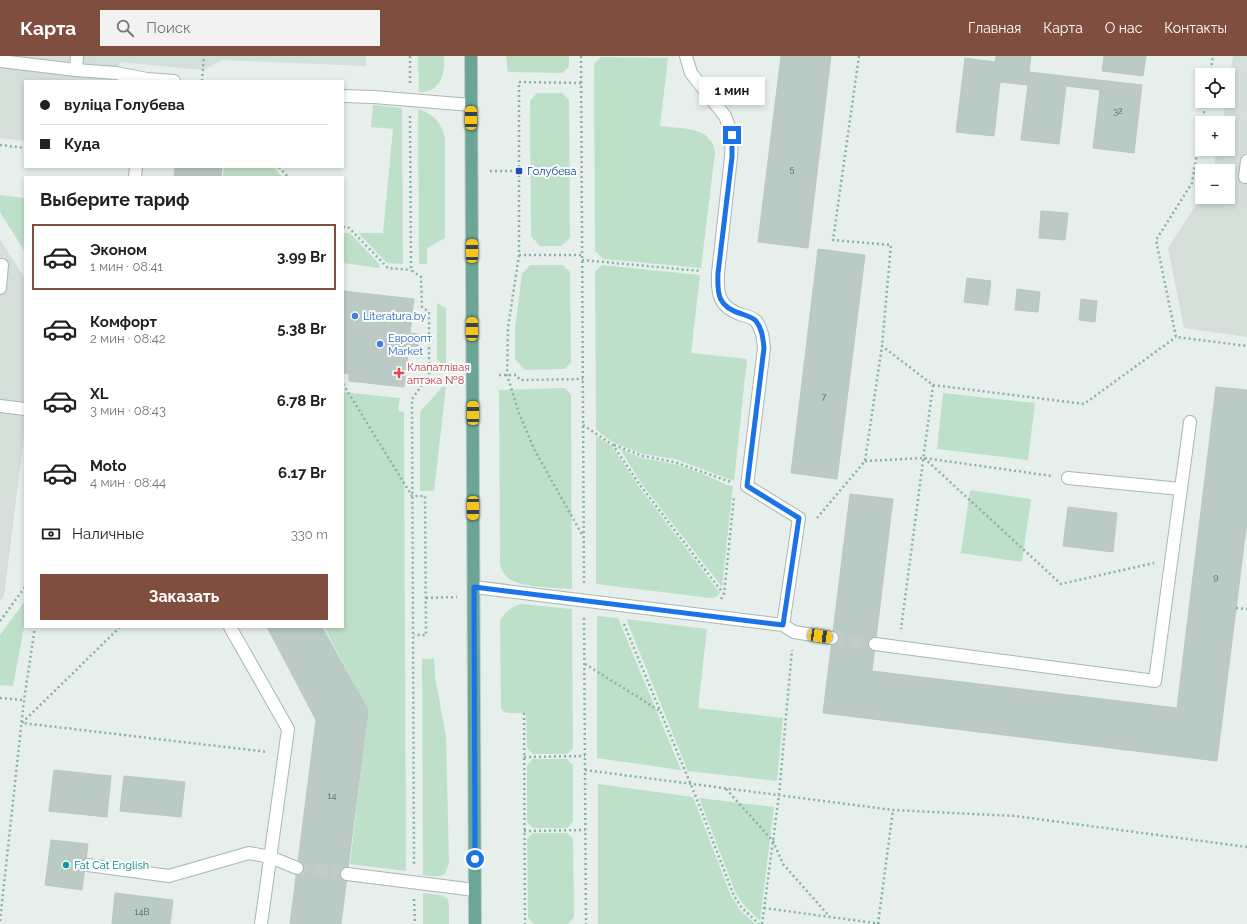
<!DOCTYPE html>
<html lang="ru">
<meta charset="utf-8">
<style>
body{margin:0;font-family:Raleway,sans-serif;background:#f2f2f2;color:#202124;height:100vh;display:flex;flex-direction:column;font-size:15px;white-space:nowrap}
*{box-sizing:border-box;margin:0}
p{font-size:13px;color:#757577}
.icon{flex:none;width:22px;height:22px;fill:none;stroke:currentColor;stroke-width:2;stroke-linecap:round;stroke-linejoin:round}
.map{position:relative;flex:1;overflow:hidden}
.panel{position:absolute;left:24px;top:120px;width:320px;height:452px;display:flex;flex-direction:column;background:#fff;border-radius:0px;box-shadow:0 2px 6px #0003}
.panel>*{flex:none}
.guide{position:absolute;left:24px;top:24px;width:320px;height:88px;border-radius:0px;box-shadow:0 2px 6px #0003;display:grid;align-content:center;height:88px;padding:0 16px;background:#fff}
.fabs{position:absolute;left:1195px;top:12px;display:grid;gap:8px}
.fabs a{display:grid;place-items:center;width:40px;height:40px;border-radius:0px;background:#fff;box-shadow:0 2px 6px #0003;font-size:20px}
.end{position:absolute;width:18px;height:18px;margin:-9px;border:5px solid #1a73e8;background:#fff;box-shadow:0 0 0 2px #fff}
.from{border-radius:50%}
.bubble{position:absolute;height:28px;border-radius:0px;background:#fff;box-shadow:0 2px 6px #0003;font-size:13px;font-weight:700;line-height:28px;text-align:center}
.car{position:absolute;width:12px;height:24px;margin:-12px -6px;border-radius:5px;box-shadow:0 0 3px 1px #0007;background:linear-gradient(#f5c518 24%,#345 0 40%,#f5c518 0 76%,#345 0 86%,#f5c518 0)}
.guide b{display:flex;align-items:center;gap:14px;height:38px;font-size:15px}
.guide b+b{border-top:1px solid #e0e0e0}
.guide i{width:10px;height:10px;background:#202124}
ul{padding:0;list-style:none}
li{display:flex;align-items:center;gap:12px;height:66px;margin:0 8px 6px;padding:0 8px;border:2px solid transparent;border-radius:0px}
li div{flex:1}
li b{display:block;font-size:15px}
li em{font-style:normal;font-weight:700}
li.on{border-color:#7f4e3f}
li>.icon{width:36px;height:36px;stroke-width:1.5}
h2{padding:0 16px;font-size:18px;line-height:48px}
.pay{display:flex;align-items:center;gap:10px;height:44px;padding:0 16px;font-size:15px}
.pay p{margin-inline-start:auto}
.primary-button{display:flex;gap:8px;margin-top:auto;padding:8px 16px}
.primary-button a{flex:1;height:46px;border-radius:0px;background:#7f4e3f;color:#fff;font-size:16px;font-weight:700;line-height:46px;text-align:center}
header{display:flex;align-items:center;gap:24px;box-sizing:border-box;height:56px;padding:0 20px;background:#7f4e3f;color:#fff}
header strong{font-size:19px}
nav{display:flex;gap:22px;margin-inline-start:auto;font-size:14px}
.search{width:280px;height:36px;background:#f2f2f2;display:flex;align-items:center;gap:10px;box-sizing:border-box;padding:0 14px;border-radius:0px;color:#757577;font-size:15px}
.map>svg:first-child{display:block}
</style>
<header>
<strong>Карта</strong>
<div class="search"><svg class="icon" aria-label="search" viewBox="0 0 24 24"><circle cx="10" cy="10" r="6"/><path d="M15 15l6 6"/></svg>Поиск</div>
<nav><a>Главная</a><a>Карта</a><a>О нас</a><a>Контакты</a></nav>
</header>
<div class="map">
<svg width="1247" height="868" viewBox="0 0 1247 868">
<rect width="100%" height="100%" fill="#e6efeb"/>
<!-- built -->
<path fill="#d4dfda" d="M0,0H366V10L223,4L203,14L120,6L116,17L115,25H25V85L0,82Z
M1233,0H1247V281L1184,272L1168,192L1202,139V141H1228V115H1213L1217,93H1228V67H1222L1226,45H1228V31Z
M0,183L25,223V374L4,540L0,545Z"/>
<!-- green -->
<path fill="#bfe0c8" d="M418,0H444C445,18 441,37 419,36Z
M506,0H569V11L562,17L508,16Z
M601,1L668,2L660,70C680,73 711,69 715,96L701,212L603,203L595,195L594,8Z
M537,37H562L569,44L570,182L561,190H540L531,180L530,45Z
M373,49L402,52L403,208L387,207L358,177H383L393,73L371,71Z
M418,53C434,58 441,66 445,82V182L427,192V208H419Z
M224,111H273L282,121H223Z
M0,139L25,142V196L0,156Z
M343,177H350L379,208V212L343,207Z
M530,209H563L570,216L571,306L565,313L525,314L515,303V272L522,218Z
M602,209L700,219L691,297L747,303L734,425L675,403L643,398L614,387L596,374L595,216Z
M437,247L446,252V308H442L437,303Z
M442,331H446L434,435H420V356Z
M565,332L571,339L572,533C557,532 525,531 513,525C505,521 500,514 500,506L499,334Z
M343,336L400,342L398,355L404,356L406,815L350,808L368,654L324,571H343Z
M943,337L1035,347L1028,404L937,393Z
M596,380L612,390L639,431L720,537L716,541L710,542L596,528Z
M620,393L642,402L674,408L703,418L727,429L733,430L722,531L642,428Z
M970,434L1031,443L1022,506L961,497Z
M25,545V566L13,630L0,629V579Z
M521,548L572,553L573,692L567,698H533L527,692L526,657H506L501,653L500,565C505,556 511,551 521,548Z
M597,560L618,562L681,714L597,702Z
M626,563L707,573L698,652L783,662L777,725L688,715Z
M422,603H434L435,621L446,680L449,807L445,818C438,822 431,820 423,819Z
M533,703H567L573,709V766L567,772H533L527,766V709Z
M598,728L693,741L731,840L740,854L755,868H598Z
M699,742L774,751L760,865L744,849L736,838Z
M533,777H567L573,783L574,861L568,868H534L528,862L527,783Z
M423,837L440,839L447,842L449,848V868H423Z"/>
<!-- building -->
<path fill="#bbcac4" stroke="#b8c9c2" d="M781,0H831L808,192L758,186Z
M996,0H1031L1029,16L1142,29L1134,97L1093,92L1100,34L1066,30L1059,88L1021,84L1028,29L1000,26L994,80L956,76L965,2L995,6Z
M1104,0H1146L1143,20L1102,15Z
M175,111H222L221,121H174Z
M1041,155L1068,157L1065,184L1039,182Z
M818,193L865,199L837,423L791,417Z
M967,222L991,225L988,249L964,246Z
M1017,233L1040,236L1038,256L1015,254Z
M343,235L414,243L410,277L419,278L417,299L408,298L404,331L349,325V318L343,317Z
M1081,243L1097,245L1095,266L1079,264Z
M1216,331L1247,334V465L1217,705L823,657L850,438L893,443L872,615L1177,652Z
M1068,451L1117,457L1113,496L1063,490Z
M267,571H322L368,654L341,868H290L316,664Z
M54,714L111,720L107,761L49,755Z
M124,720L185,726L181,761L120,755Z
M51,784L88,788L82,834L45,829Z
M115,837L173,844L170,868H112Z"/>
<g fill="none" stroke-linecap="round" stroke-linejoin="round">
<!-- minor-tunnel -->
<path stroke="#bfccc8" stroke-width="12" stroke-dasharray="12 6" stroke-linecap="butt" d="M832,582L875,588
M297,812L347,818"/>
<defs>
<path id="minor" d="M686,0L691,17L725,60L732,79L731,101L718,217C717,239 719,251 742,259C747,260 752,261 756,265C762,273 763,282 764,292L747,430L799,462L783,569
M0,5L76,14L116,17L147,23L174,25
M76,14L77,0
M343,40L374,41L471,49
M1247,105L1245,121H1247
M135,121L136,111
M0,209H2L0,232
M0,350L25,353
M1068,422L1181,433
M474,531L783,569L794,576L832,582
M230,571L288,673L261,868
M875,588L1155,625L1190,366
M88,809L169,820L249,797L270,801L297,812
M347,818L475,834"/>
<path id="major" d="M471,0L475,868"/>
</defs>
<!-- minor casing -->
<use href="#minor" stroke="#a8b8b2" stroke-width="14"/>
<!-- major casing -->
<use href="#major" stroke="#c2cac8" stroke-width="14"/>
<!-- path -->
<path stroke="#86b3a5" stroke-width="2.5" stroke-dasharray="2 3" stroke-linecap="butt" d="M410,0V27
M581,0L584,527
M859,0L833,184L891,189L882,290
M1210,19L1213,0
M202,25L204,0
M581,27L519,26V199L508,272L507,319L519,357L534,393L584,482
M410,60L411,214L421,221L422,251L429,256V319L412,343L414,808
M1202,67L1192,127L1156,184L1176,281L1247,290
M1202,67L1206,45
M0,89L25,92
M279,111L288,121
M490,115H519
M343,171H348L388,212L411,214
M519,199H582
M582,204L701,215
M499,319H516L520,324L583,323
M343,328L412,440H425L426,579H414
M933,329L1084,348L1176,281
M583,369L613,389L640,429L723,537
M614,389L643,400L674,406L731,426
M924,402L1061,528L1154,507
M865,405L924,402L1052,420
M817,462L865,405L882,290L933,329L901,573
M426,542L457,541
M721,543L724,538L734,441
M1236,552L1247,553
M584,562L586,868
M0,565L25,531
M624,568L696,741L734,840L742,852L759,868
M120,571L22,667L268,696
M585,608L660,655
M0,642L24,644
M524,657L525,868
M524,701L585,700
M585,714L893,754L1015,760L1247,791
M726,733L773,785L783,808L830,861
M524,775L585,774
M414,843L415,868
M764,852L882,868
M0,865L24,644L35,571
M762,868L779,739L792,594
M878,868L893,754"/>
<!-- minor -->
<use href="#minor" stroke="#fff" stroke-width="12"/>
<!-- major -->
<use href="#major" stroke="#6aa596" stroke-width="12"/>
</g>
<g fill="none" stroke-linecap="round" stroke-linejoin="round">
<!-- route -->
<path stroke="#1a73e8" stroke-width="5" d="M475,803L474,531L783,569L799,462L747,430L764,292C763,282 762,273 756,265C752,261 747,260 742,258C718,251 717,239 718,217L732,101V79"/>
</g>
<!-- markers -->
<rect fill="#1a4fb4" stroke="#f7fbf9" stroke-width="1.5" x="515" y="111" width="8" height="8" rx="2"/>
<g fill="#3f7fe0" stroke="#f7fbf9" stroke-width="1.5">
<circle cx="355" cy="260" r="4"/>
<circle cx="380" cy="288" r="4"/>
</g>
<path fill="#e0444e" stroke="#f7fbf9" stroke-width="1.5" d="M397 311h4v4h4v4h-4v4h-4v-4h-4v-4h4z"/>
<circle fill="#0f9aa8" stroke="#f7fbf9" stroke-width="1.5" cx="66" cy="809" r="4"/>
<g text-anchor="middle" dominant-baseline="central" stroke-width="4" stroke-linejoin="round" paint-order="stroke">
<!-- number labels -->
<g font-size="9" fill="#4a645c">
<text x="1118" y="55">32</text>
<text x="792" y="113">5</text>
<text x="824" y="341">7</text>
<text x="1216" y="521">9</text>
<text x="332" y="740">14</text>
<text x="142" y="856">14В</text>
</g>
<!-- transit labels -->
<g font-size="11" fill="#164399" stroke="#f7fbf9" text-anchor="start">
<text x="527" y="115">Голубева</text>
</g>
<!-- shop labels -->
<g font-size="11" fill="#366cbe" stroke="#f7fbf9" text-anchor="start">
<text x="363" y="260">Literatura.by</text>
<text x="388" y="282">Евроопт<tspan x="388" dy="13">Market</tspan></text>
</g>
<!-- health labels -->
<g font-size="11" fill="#be3a42" stroke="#f7fbf9" text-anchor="start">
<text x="407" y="311">Клапатлівая<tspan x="407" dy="13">аптэка №8</tspan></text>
</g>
<!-- culture labels -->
<g font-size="11" fill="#0d838f" stroke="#f7fbf9" text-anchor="start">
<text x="74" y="809">Fat Cat English</text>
</g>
</g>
</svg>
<div class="fabs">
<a><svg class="icon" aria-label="locate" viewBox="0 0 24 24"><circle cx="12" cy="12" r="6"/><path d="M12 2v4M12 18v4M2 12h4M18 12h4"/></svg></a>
<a>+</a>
<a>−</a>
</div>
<i class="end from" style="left:475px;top:803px"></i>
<i class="end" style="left:732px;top:79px"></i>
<div class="bubble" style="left:699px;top:21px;width:66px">1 мин</div>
<i class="car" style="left:471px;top:62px;rotate:0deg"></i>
<i class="car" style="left:472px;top:195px;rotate:0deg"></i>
<i class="car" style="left:472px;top:273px;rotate:0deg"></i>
<i class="car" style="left:473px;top:357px;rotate:0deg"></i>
<i class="car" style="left:473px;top:452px;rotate:180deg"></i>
<i class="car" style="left:820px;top:580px;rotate:98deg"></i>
<div class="guide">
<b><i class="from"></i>вуліца Голубева</b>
<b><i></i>Куда</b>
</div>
<section class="panel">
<h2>Выберите тариф</h2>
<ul>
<li class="on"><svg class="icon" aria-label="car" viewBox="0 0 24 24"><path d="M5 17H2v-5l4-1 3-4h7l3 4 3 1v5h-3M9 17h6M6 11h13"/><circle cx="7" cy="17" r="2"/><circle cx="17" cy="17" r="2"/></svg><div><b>Эконом</b><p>1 мин · 08:41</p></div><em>3.99 Br</em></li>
<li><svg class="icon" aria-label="car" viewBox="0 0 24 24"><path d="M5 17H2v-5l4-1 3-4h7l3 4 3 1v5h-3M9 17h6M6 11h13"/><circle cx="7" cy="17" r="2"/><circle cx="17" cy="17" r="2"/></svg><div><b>Комфорт</b><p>2 мин · 08:42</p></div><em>5.38 Br</em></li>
<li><svg class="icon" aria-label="car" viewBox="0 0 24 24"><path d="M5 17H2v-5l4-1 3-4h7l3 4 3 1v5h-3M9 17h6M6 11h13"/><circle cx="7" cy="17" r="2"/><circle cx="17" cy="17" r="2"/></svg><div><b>XL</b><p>3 мин · 08:43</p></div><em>6.78 Br</em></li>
<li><svg class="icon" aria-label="car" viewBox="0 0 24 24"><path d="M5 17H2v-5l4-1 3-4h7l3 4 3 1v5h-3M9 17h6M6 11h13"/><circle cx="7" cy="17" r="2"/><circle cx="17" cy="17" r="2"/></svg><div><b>Moto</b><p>4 мин · 08:44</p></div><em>6.17 Br</em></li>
</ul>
<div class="pay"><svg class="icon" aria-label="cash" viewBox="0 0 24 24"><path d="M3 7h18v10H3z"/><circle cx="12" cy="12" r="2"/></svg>Наличные<p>330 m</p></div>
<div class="primary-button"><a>Заказать</a></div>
</section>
</div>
